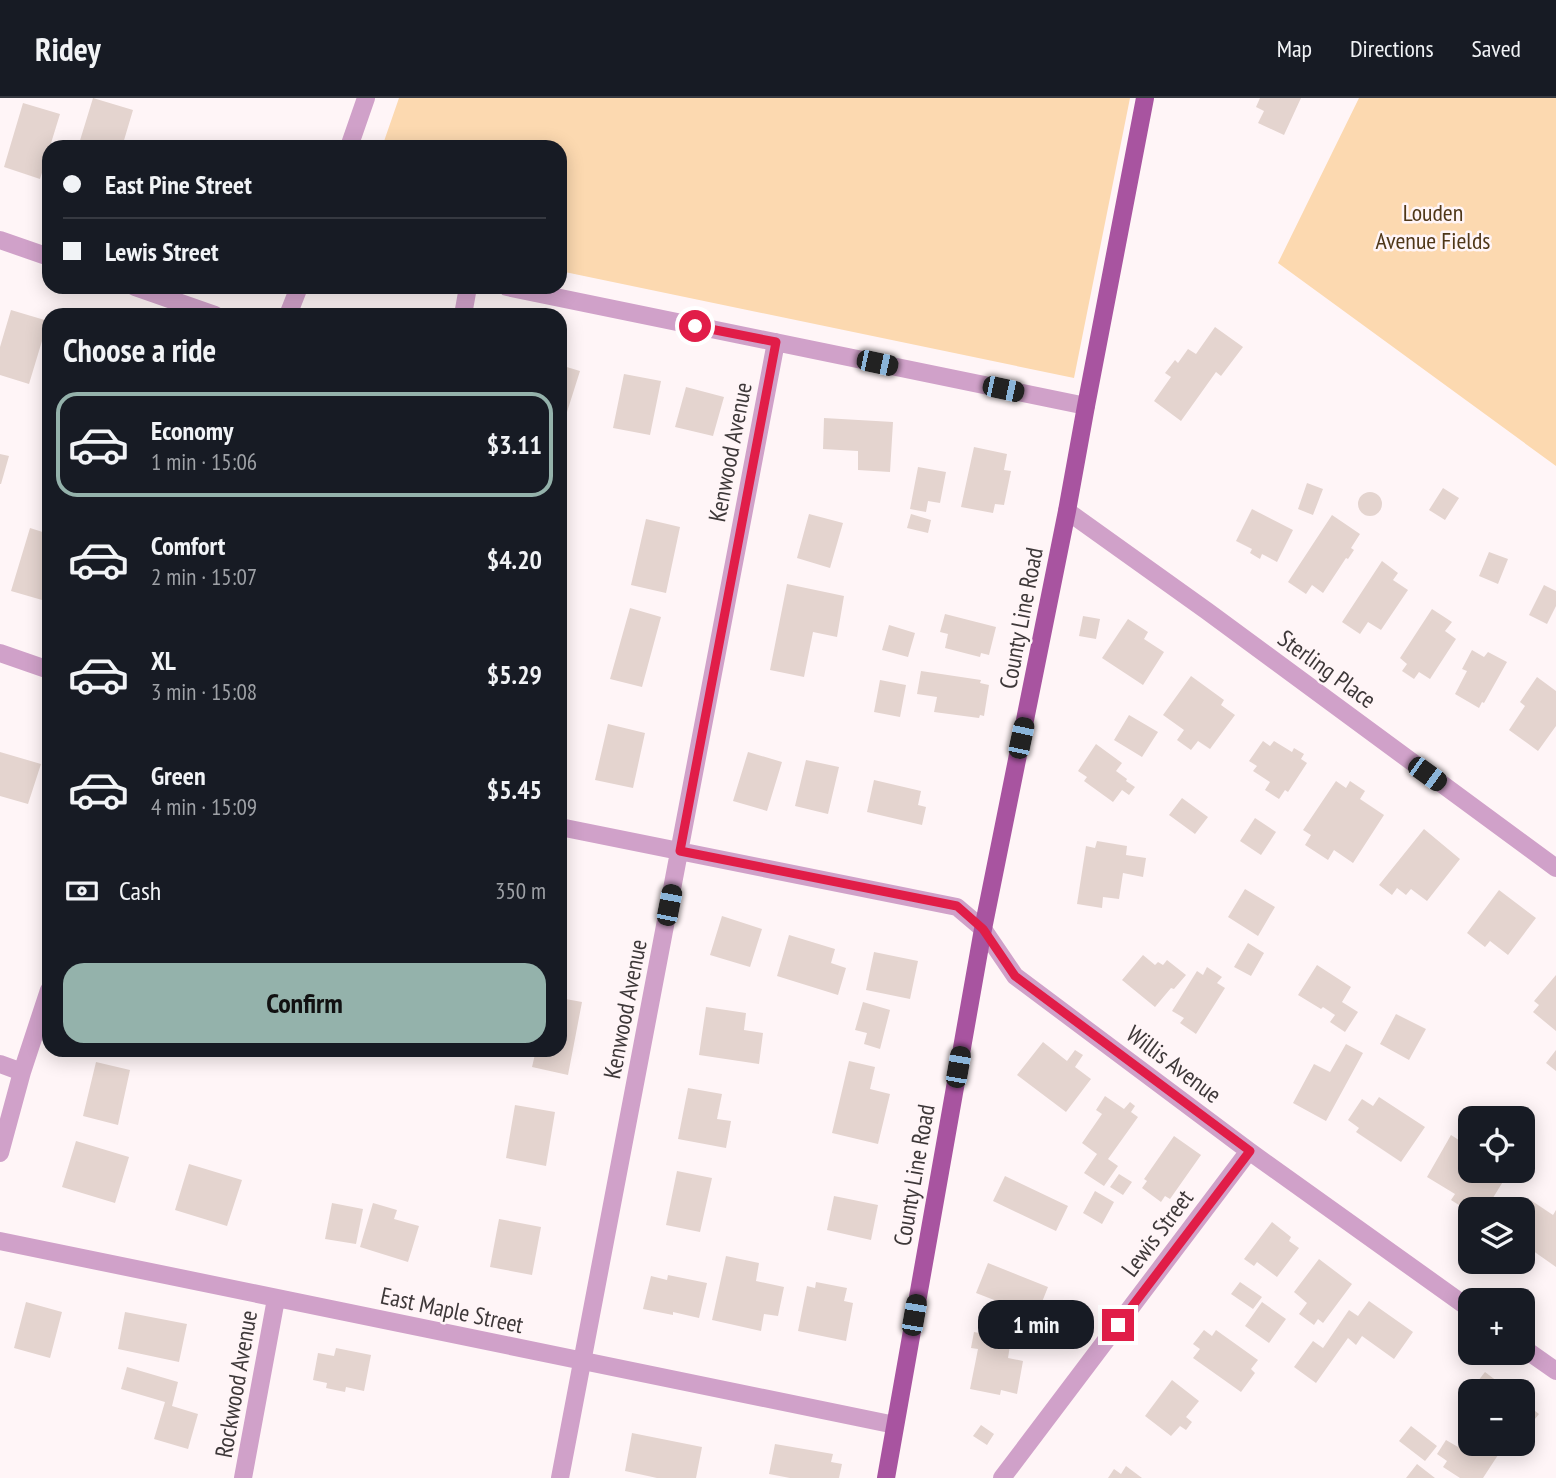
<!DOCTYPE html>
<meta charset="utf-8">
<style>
body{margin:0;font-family:"PT Sans Narrow",sans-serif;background:#242831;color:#f1f3f6;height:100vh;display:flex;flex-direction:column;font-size:26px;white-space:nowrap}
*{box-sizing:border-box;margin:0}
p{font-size:23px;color:#9ea1a6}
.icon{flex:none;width:38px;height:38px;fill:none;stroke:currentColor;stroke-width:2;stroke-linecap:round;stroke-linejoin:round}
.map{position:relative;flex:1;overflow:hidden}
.sheet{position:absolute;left:42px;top:210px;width:525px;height:749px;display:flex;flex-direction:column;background:#171b24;border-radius:21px;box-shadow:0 4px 18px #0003}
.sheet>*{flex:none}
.banner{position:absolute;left:42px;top:42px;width:525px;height:154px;border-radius:21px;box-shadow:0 4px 18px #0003;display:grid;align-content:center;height:154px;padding:0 21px;background:#171b24}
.fabs{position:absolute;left:1458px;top:1008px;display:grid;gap:14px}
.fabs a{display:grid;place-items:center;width:77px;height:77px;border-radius:14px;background:#171b24;box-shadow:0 4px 18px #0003;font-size:35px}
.end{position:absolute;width:32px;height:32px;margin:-16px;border:9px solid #e11d48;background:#fff;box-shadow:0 0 0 4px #fff}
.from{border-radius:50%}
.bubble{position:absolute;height:49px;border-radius:21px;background:#171b24;box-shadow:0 4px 18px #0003;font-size:23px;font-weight:800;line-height:49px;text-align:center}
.car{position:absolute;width:21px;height:42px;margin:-21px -10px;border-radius:9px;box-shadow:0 0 5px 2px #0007;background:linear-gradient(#222 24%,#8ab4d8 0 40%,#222 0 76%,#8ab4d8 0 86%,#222 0)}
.banner b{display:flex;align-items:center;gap:24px;height:66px;font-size:26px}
.banner b+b{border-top:2px solid #363941}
.banner i{width:18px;height:18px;background:#f1f3f6}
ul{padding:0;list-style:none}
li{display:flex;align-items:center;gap:21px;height:105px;margin:0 14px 10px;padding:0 7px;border:4px solid transparent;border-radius:21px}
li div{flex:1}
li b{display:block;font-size:26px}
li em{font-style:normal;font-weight:800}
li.on{border-color:#94b2ab}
li>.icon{width:63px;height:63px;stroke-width:1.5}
h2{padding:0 21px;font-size:32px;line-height:84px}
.pay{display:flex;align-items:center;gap:18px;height:77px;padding:0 21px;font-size:26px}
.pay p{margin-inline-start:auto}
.cta{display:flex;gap:14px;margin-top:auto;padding:14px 21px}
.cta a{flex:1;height:80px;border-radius:21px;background:#94b2ab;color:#111;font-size:28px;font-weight:800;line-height:80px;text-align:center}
header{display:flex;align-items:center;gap:42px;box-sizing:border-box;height:98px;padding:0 35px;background:#171b24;border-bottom:2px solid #363941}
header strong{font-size:33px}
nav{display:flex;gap:38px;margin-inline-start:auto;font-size:24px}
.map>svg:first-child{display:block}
</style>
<header>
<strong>Ridey</strong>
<nav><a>Map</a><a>Directions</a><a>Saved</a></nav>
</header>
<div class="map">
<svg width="1556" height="1380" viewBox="0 0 1556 1380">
<rect width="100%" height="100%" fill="#fff5f7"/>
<!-- green -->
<path fill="#fcd9b0" d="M399,0H1130L1074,280L560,173V49H382Z
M1359,0H1556V368L1278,165Z"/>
<!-- building -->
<path fill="#e4d4cf" d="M93,0L133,12L122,49H78Z
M1260,0H1301L1284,37L1258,25L1264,13L1256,9Z
M23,5L60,16L40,81L4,69Z
M11,212L48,223L29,286L0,277V249Z
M1215,229L1243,249L1221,278L1216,274L1181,323L1154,303L1171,279L1165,275L1175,262L1178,265L1188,251L1196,256Z
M560,267L580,273L567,314L560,312Z
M624,276L661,283L650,337L613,330Z
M686,289L724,299L713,338L675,329Z
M824,320L893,324L890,374L858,372V353L823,351Z
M974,349L1007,356L1004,372L1011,373L1004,407L995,406L993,415L961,409Z
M0,356L9,358L1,386H0Z
M918,369L946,374L940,405L928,403L926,414L910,411Z
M1307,385L1323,391L1313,417L1298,411Z
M1443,390L1459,400L1445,422L1429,412Z
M1358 406a12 12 0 1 1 24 0a12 12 0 1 1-24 0Z
M1252,411L1293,432L1277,464L1262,456L1260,461L1250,455L1252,451L1236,443Z
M809,416L843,425L830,470L797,460Z
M911,416L931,422L928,435L907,430Z
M1332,417L1360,436L1351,450L1354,452L1348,461L1346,460L1323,495L1312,487L1306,496L1288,484Z
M646,421L680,429L666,495L631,487Z
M30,430L49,436V504L11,493Z
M1489,454L1508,461L1498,486L1479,478Z
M1382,463L1398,475L1393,482L1408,492L1381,532L1368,524L1360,536L1342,524Z
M787,486L844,498L837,539L813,534L804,579L770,572Z
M1544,487L1556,493V508L1547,526L1529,517Z
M630,510L661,519L642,589L610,581Z
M1432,511L1452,524L1445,533L1456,541L1430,581L1419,574L1414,581L1402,573L1407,566L1400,560Z
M945,516L996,529L989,557L981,555L980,559L945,550L948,536L940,534Z
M1083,518L1100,521L1096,541L1079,538Z
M1128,521L1148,534L1144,541L1164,554L1143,587L1102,560Z
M889,527L915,535L908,559L882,552Z
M1472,552L1484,559L1488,554L1507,564L1484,605L1482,604L1479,610L1455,596L1467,573L1462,571Z
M921,573L981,582L980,585L989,587L984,618L980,617L979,620L934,614L937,599L917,596Z
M1191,578L1224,602L1221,607L1235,617L1210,651L1198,643L1191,652L1177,642L1184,632L1163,617Z
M1537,579L1556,593V628L1538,653L1509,632L1525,608L1520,604Z
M880,582L906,587L900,619L874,614Z
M1129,617L1158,634L1142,659L1114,642Z
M608,626L645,635L633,690L595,682Z
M1263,643L1270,648L1274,643L1292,654L1294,650L1304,656L1301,661L1307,665L1288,694L1285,692L1279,701L1265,692L1270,684L1253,673L1257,668L1249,663Z
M1096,646L1122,665L1116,673L1127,681L1126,683L1135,689L1129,697L1122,692L1113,704L1084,683L1087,679L1078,673Z
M0,654L41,666L28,706L0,698Z
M748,654L782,664L767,713L733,703Z
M806,662L839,669L828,716L795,708Z
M874,682L921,693L918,707L926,709L922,727L867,714Z
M1336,683L1346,690L1350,683L1365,693L1360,701L1384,717L1353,765L1334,752L1328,762L1305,747L1311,737L1303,732Z
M1182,700L1208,719L1195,736L1169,717Z
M1255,720L1276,734L1261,757L1240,743Z
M1424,731L1460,761L1427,803L1411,791L1406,797L1397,790L1392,797L1379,787Z
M1097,743L1127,748L1126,757L1146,760L1143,779L1123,775L1119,801L1103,799L1102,810L1077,806L1086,748L1095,750Z
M1245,791L1275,809L1258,838L1228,819Z
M1499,792L1536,820L1508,857L1490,843L1485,849L1467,835Z
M722,818L762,831L750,869L710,857Z
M789,837L835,851L831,865L846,870L838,897L777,878Z
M1248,845L1264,855L1251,878L1234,869Z
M874,854L918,863L910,901L866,892Z
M1143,857L1155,867L1158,864L1163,867L1167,862L1186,877L1174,891L1171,890L1155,909L1122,882Z
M1317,867L1351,889L1342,904L1358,914L1345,934L1330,924L1335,917L1323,909L1321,911L1298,897Z
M1207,869L1222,879L1217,885L1225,890L1196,936L1180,925L1184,920L1172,913L1197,873L1203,877Z
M1556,877V933L1533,914L1539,907L1534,903Z
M560,900L582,904L568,977L532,969L536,952H560Z
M863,904L890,912L880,951L864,946L867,935L855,932Z
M706,909L746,915L744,932L763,935L759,966L699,957Z
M1396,916L1426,931L1409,962L1380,946Z
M1043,944L1067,963L1075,952L1083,957L1075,969L1091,981L1066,1014L1017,977Z
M1346,946L1363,955L1326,1023L1293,1005L1314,966L1330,974Z
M1556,952V973L1546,965Z
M849,963L875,969L870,991L890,996L878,1046L832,1035Z
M96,964L130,972L118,1027L83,1018Z
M688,990L722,996L717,1021L731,1023L726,1050L678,1041Z
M1105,998L1124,1011L1130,1004L1135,1008L1131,1014L1138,1019L1108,1061L1118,1068L1104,1088L1084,1075L1097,1056L1082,1045L1102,1016L1096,1012Z
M1379,999L1425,1029L1401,1064L1356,1034L1359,1030L1348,1022L1362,1001L1373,1008Z
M515,1007L555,1014L546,1068L506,1060Z
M1470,1031V1073H1506L1509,1074L1486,1111H1470V1114L1451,1102L1455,1096L1427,1079L1451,1037L1462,1044Z
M1174,1038L1201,1057L1170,1101L1165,1098L1161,1104L1142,1090L1147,1083L1144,1081Z
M76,1043L129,1059L115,1105L62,1089Z
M189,1066L242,1082L227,1128L175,1112Z
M677,1073L712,1080L700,1134L666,1127Z
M1119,1076L1132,1084L1123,1097L1110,1089Z
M1005,1078L1068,1108L1056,1133L993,1103Z
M1095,1093L1114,1104L1102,1126L1083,1115Z
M834,1098L878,1107L871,1142L827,1132Z
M1529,1101L1553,1117L1556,1112V1169L1522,1145V1110Z
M332,1105L363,1111L356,1146L325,1141Z
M373,1105L397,1112L394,1121L419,1128L408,1164L360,1149Z
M499,1121L541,1129L532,1177L490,1169Z
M1272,1124L1291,1139L1289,1143L1299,1150L1277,1179L1257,1164L1254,1168L1244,1161Z
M726,1158L759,1165L756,1183L784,1189L778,1218L764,1216L761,1233L712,1222Z
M1319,1161L1352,1186L1323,1225L1318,1221L1314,1227L1299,1216L1307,1205L1294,1194Z
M988,1165L1048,1189L1032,1229L1016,1223L1020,1212L976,1195Z
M668,1177L707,1185L699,1220L673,1214V1217L643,1211L651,1178L667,1182Z
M816,1184L847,1190L844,1203L853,1205L846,1243L798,1233L807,1188L815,1190Z
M1240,1184L1262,1199L1253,1211L1231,1196Z
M1369,1203L1413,1234L1394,1261L1362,1238L1356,1247L1348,1240L1316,1285L1294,1269L1313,1243L1323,1250L1349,1212L1358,1218Z
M26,1204L62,1214L50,1260L14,1250Z
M1262,1204L1286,1221L1269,1245L1245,1228Z
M125,1214L187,1226L179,1264L118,1251Z
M1204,1232L1212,1238L1216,1232L1258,1262L1251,1271L1255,1275L1241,1294L1193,1260L1200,1251L1193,1246Z
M974,1234L1011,1241L1008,1260L1023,1263L1017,1296L1001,1292L1000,1297L970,1291L978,1251L971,1250Z
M336,1250L371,1257L364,1293L346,1289L345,1294L326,1290L327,1285L313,1282L318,1255L334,1258Z
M127,1269L178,1284L172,1308L198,1316L188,1351L154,1341L165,1304L121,1291Z
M1485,1274L1510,1293H1470Z
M1172,1282L1199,1303L1186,1319L1192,1324L1186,1332L1180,1328L1171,1338L1145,1318Z
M1522,1303L1539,1316L1522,1337Z
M981,1327L994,1336L987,1347L973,1338Z
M1411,1328L1437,1348L1425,1363L1399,1343Z
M632,1335L702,1349L696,1380H657L625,1373Z
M1467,1336L1470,1338V1346H1481L1498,1357L1483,1380H1460L1443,1369L1447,1363L1437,1356L1446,1342L1458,1349Z
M775,1346L833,1356L831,1364L842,1366L839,1380H790L769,1376Z
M1417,1366L1435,1380H1406Z
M1126,1368L1142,1380H1108L1114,1371L1121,1376Z"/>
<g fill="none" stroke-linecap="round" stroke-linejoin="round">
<!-- minor -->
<path stroke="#d0a1c9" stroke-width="18" d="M349,49L366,0
M0,142L49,159
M135,189L215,217
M507,189L1086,308
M288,217L299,189
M463,217L468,189
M1067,413L1207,513L1556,770
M0,555L49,572
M560,729L957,809L983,831L1015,878L1249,1053L1470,1211
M0,966L22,974
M0,1055L22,974L49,892
M0,1143L895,1327
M1522,1249L1556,1273
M243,1380L276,1201
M560,1380L776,244
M1002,1380L1249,1053"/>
<!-- major -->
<path stroke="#a854a0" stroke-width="18" d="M886,1380L983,831L1067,413L1086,308L1145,0"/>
</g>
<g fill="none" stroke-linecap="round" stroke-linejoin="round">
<!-- route -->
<path stroke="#e11d48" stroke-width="9" d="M695,228L776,244L680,753L957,808L983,831L1015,878L1250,1053L1118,1227"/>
</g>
<g text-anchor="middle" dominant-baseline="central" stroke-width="5" stroke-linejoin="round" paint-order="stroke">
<!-- park labels -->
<g font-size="24" fill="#4f3718" stroke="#fff5f7">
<text x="1433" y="114">Louden<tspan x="1433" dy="28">Avenue Fields</tspan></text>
</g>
<!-- street labels -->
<g font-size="24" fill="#3e3839" stroke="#fff5f7">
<text transform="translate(730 354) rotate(-79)">Kenwood Avenue</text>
<text transform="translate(1021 520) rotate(-79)">County Line Road</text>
<text transform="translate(1327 571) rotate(36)">Sterling Place</text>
<text transform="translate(625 911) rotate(-79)">Kenwood Avenue</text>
<text transform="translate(1174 966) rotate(37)">Willis Avenue</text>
<text transform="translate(914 1077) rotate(-80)">County Line Road</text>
<text transform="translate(1157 1135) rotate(-53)">Lewis Street</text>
<text transform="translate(452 1212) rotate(12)">East Maple Street</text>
<text transform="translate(236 1286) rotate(-80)">Rockwood Avenue</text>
</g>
</g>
</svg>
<div class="fabs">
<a><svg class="icon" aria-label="locate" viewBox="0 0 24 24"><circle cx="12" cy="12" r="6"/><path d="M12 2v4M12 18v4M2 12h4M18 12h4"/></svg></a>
<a><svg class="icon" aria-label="layers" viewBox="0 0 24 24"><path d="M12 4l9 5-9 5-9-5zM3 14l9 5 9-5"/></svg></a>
<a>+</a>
<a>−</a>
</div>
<i class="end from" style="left:695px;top:228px"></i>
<i class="end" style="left:1118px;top:1227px"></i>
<div class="bubble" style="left:978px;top:1202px;width:116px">1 min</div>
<i class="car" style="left:877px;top:265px;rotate:102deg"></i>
<i class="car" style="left:1003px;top:291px;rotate:102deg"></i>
<i class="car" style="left:1021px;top:640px;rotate:12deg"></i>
<i class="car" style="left:1427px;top:676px;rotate:126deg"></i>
<i class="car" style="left:669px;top:807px;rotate:11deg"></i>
<i class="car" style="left:958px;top:969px;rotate:10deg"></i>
<i class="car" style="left:914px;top:1217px;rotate:10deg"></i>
<div class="banner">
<b><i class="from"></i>East Pine Street</b>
<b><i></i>Lewis Street</b>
</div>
<section class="sheet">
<h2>Choose a ride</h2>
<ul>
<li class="on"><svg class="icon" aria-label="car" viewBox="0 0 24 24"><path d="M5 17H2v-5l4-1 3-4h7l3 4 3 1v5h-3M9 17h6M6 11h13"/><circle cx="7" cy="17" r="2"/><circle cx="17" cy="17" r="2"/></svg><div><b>Economy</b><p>1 min · 15:06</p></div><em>$3.11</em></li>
<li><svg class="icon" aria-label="car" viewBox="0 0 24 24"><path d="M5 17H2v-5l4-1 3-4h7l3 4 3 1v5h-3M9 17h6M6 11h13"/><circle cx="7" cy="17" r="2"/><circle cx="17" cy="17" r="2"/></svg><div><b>Comfort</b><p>2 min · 15:07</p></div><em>$4.20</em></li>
<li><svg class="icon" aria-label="car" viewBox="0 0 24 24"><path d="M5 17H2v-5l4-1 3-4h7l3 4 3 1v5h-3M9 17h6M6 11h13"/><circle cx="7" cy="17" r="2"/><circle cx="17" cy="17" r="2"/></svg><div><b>XL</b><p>3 min · 15:08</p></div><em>$5.29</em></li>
<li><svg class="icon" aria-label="car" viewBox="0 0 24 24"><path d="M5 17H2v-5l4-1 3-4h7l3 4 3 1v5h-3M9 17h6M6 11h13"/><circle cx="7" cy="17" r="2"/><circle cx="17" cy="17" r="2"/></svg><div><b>Green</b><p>4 min · 15:09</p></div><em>$5.45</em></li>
</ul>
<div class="pay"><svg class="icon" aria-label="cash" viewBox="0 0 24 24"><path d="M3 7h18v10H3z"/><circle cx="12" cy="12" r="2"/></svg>Cash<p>350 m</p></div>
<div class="cta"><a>Confirm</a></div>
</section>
</div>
